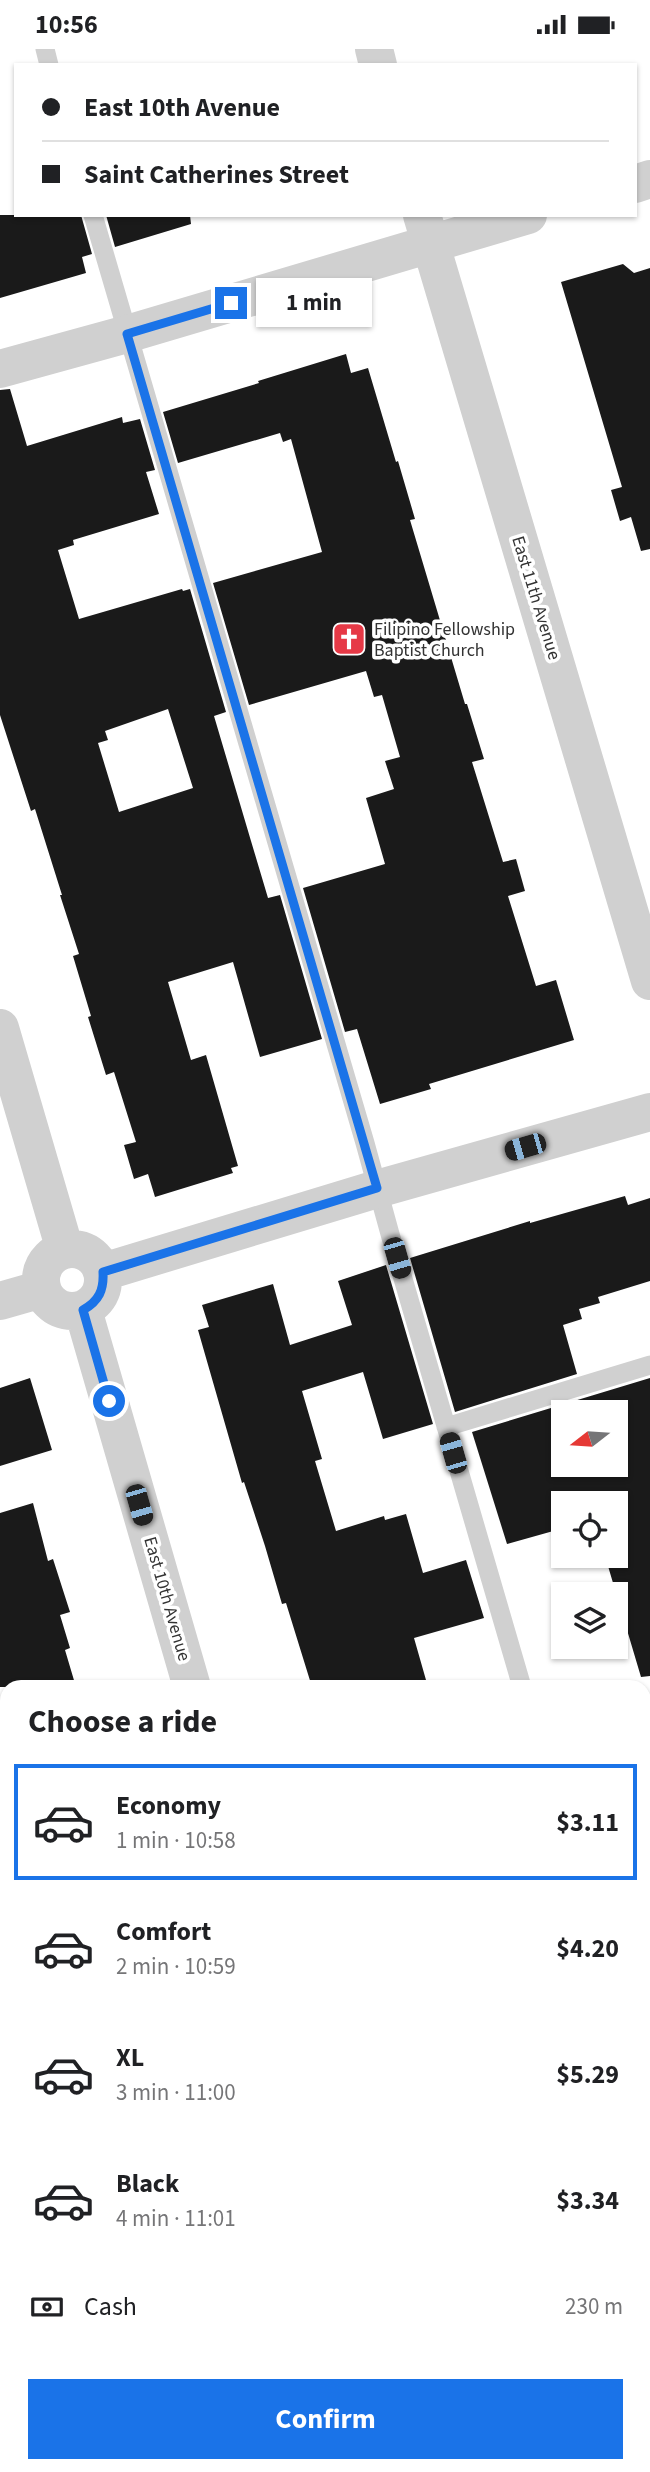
<!DOCTYPE html>
<meta charset="utf-8">
<style>
body{margin:0;font-family:"Source Sans 3",sans-serif;background:#f6f6f6;color:#202124;height:100vh;display:flex;flex-direction:column;font-size:26px;white-space:nowrap}
*{box-sizing:border-box;margin:0}
p{font-size:23px;color:#757577}
.icon{flex:none;width:38px;height:38px;fill:none;stroke:currentColor;stroke-width:2;stroke-linecap:round;stroke-linejoin:round}
.map{position:relative;flex:1;overflow:hidden}
.drawer{position:absolute;left:0px;top:1631px;width:651px;height:793px;display:flex;flex-direction:column;background:#fff;border-radius:21px 21px 0 0;box-shadow:0 2px 5px #0004}
.drawer>*{flex:none}
.hud{position:absolute;left:14px;top:14px;width:623px;height:154px;border-radius:0px;box-shadow:0 2px 5px #0004;display:grid;align-content:center;height:154px;padding:0 28px;background:#fff}
.needle{width:46px;rotate:253deg}
.controls{position:absolute;left:551px;top:1351px;display:grid;gap:14px}
.controls a{display:grid;place-items:center;width:77px;height:77px;border-radius:0px;background:#fff;box-shadow:0 2px 5px #0004;font-size:35px}
.end{position:absolute;width:32px;height:32px;margin:-16px;border:9px solid #1a73e8;background:#fff;box-shadow:0 0 0 4px #fff}
.from{border-radius:50%}
.bubble{position:absolute;height:49px;border-radius:0px;background:#fff;box-shadow:0 2px 5px #0004;font-size:23px;font-weight:700;line-height:49px;text-align:center}
.car{position:absolute;width:21px;height:42px;margin:-21px -10px;border-radius:9px;box-shadow:0 0 5px 2px #0007;background:linear-gradient(#222 24%,#8ab4d8 0 40%,#222 0 76%,#8ab4d8 0 86%,#222 0)}
.hud b{display:flex;align-items:center;gap:24px;height:66px;font-size:26px}
.hud b+b{border-top:2px solid #e0e0e0}
.hud i{width:18px;height:18px;background:#202124}
ul{padding:0;list-style:none}
li{display:flex;align-items:center;gap:21px;height:116px;margin:0 14px 10px;padding:0 14px;border:4px solid transparent;border-radius:0px}
li div{flex:1}
li b{display:block;font-size:26px}
li em{font-style:normal;font-weight:700}
li.current{border-color:#1a73e8}
li>.icon{width:63px;height:63px;stroke-width:1.5}
h2{padding:0 28px;font-size:32px;line-height:84px}
.pay{display:flex;align-items:center;gap:18px;height:77px;padding:0 28px;font-size:26px}
.pay p{margin-inline-start:auto}
.button{display:flex;gap:14px;margin-top:auto;padding:14px 28px}
.button a{flex:1;height:80px;border-radius:0px;background:#1a73e8;color:#fff;font-size:28px;font-weight:700;line-height:80px;text-align:center}
.status{display:flex;justify-content:space-between;align-items:center;height:49px;padding:0 35px;background:#fff;direction:ltr}
.status svg{height:19px;fill:currentColor}
.map>svg:first-child{display:block}
</style>
<div class="status"><b>10:56</b><svg viewBox="0 0 49 12"><path d="M0 12V9h3v3zM5 12V6h3v6zM10 12V3h3v9zM15 12V0h3v12zM26 1h20v11H26zM47 4h2v5h-2z"/></svg></div>
<div class="map">
<svg width="650" height="2423" viewBox="0 0 650 2423">
<rect width="100%" height="100%" fill="#fff"/>
<!-- building -->
<path fill="#1a1a1a" fill-rule="evenodd" d="M0,166H81L92,205L82,208L86,224L0,249Z
M106,166H190L191,175L115,198Z
M623,215L634,224L650,219V500L641,502L631,468L620,472L611,441L622,438L561,233Z
M346,305L351,324L368,319L396,413L398,412L415,470L410,471L465,655H467L484,710L472,713L503,813L516,810L525,842L508,847L536,937L556,931L574,991L429,1035L431,1040L380,1055L357,980L345,983L303,839L385,815L366,749L394,740L385,712L400,708L382,646L374,648L366,622L249,656L213,534L322,503L291,390L283,393L280,384L178,414L163,363L259,334L258,332Z
M10,340L27,397L122,368L123,374L140,370L155,421L146,423L159,465L73,491L74,496L58,501L79,570L182,540L183,542L190,540L226,663L214,667L251,792L268,849L280,846L322,990L260,1008L233,913L168,933L191,1011L206,1006L238,1117L231,1119L233,1124L155,1148L148,1125L134,1130L124,1096L136,1093L114,1023L106,1026L88,968L91,967L73,907L79,905L60,846H62L35,760L31,762L0,666V341ZM168,660L193,739L119,763L98,694L108,691L105,682Z
M625,1147L628,1156L650,1149V1232L598,1248L600,1254L579,1260L582,1270L563,1276L577,1325L455,1363L410,1209L530,1172V1174Z
M386,1216L433,1375L383,1390L363,1323L302,1342L322,1410L315,1412L336,1482L384,1467L385,1471L406,1465L423,1524L466,1511L484,1569L414,1589L428,1638H312L286,1554L282,1555L265,1497L244,1433L242,1434L198,1281L209,1278L202,1256L273,1235L290,1296L352,1276L338,1232Z
M30,1329L52,1401L0,1417V1339Z
M650,1329V1627L641,1628L605,1507H616V1454H564V1479L507,1495L472,1383ZM564,1363H616V1416H564Z
M33,1454L48,1512L53,1510L70,1563L60,1566L70,1599L65,1601L76,1638H0V1464Z"/>
<g fill="none" stroke-linecap="round" stroke-linejoin="round">
<!-- lane -->
<path stroke="#d0d0d0" stroke-width="19" d="M45,0L49,16
M93,166L365,1094L390,1185L522,1638
M446,1378L650,1316
M644,2051L650,2072
M0,2119L7,2142
M89,2417L90,2423"/>
<!-- street -->
<path stroke="#d0d0d0" stroke-width="38" d="M374,0L378,16
M635,135L650,130
M422,166L650,932
M0,320L127,285L528,166
M0,979L65,1201
M41 1231a31 31 0 1 1 62 0a31 31 0 1 1-62 0Z
M103,1223L377,1140L650,1063
M0,1252L42,1240
M83,1261L192,1638
M416,2417L418,2423"/>
<!-- secondary -->
<path stroke="#bdbdbd" stroke-width="38" d="M644,1992L650,1990
M0,2184L7,2182"/>
</g>
<g fill="none" stroke-linecap="round" stroke-linejoin="round">
<!-- route -->
<path stroke="#1a73e8" stroke-width="9" d="M109,1352L83,1261C99,1252 104,1241 103,1223L377,1139L127,285L231,254"/>
</g>
<!-- icons -->
<defs>
<symbol id="church-square" viewBox="-11 -11 22 22"><rect x="-9" y="-9" width="18" height="18" rx="4" fill="#e63946" stroke="#fff"/><path d="M-1.2-6h2.4v3.5h3.3v2.4h-3.3V6h-2.4V-.1h-3.3v-2.4h3.3Z" fill="#fff"/></symbol>
</defs>
<g fill-rule="evenodd">
<use href="#church-square" x="330" y="571" width="38" height="38"/>
</g>
<g text-anchor="middle" dominant-baseline="central" stroke-width="7" stroke-linejoin="round" paint-order="stroke">
<!-- street labels -->
<g font-size="18" fill="#333" stroke="#fff">
<text transform="translate(536 549) rotate(73)">East 11th Avenue</text>
<text transform="translate(167 1550) rotate(74)">East 10th Avenue</text>
</g>
<!-- poi labels -->
<g font-size="18" fill="#333" stroke="#fff" text-anchor="start">
<text x="374" y="580">Filipino Fellowship<tspan x="374" dy="21">Baptist Church</tspan></text>
</g>
</g>
</svg>
<div class="controls">
<a><svg class="needle" viewBox="-14 -14 28 28"><path d="M0-13l5 13h-10z" fill="#e53935"/><path d="M0 13l5-13h-10z" fill="#757577"/></svg></a>
<a><svg class="icon" aria-label="locate" viewBox="0 0 24 24"><circle cx="12" cy="12" r="6"/><path d="M12 2v4M12 18v4M2 12h4M18 12h4"/></svg></a>
<a><svg class="icon" aria-label="layers" viewBox="0 0 24 24"><path d="M12 4l9 5-9 5-9-5zM3 14l9 5 9-5"/></svg></a>
</div>
<i class="end from" style="left:109px;top:1352px"></i>
<i class="end" style="left:231px;top:254px"></i>
<div class="bubble" style="left:256px;top:229px;width:116px">1 min</div>
<i class="car" style="left:525px;top:1098px;rotate:254deg"></i>
<i class="car" style="left:397px;top:1209px;rotate:164deg"></i>
<i class="car" style="left:453px;top:1404px;rotate:344deg"></i>
<i class="car" style="left:139px;top:1456px;rotate:164deg"></i>
<div class="hud">
<b><i class="from"></i>East 10th Avenue</b>
<b><i></i>Saint Catherines Street</b>
</div>
<section class="drawer">
<h2>Choose a ride</h2>
<ul>
<li class="current"><svg class="icon" aria-label="car" viewBox="0 0 24 24"><path d="M5 17H2v-5l4-1 3-4h7l3 4 3 1v5h-3M9 17h6M6 11h13"/><circle cx="7" cy="17" r="2"/><circle cx="17" cy="17" r="2"/></svg><div><b>Economy</b><p>1 min · 10:58</p></div><em>$3.11</em></li>
<li><svg class="icon" aria-label="car" viewBox="0 0 24 24"><path d="M5 17H2v-5l4-1 3-4h7l3 4 3 1v5h-3M9 17h6M6 11h13"/><circle cx="7" cy="17" r="2"/><circle cx="17" cy="17" r="2"/></svg><div><b>Comfort</b><p>2 min · 10:59</p></div><em>$4.20</em></li>
<li><svg class="icon" aria-label="car" viewBox="0 0 24 24"><path d="M5 17H2v-5l4-1 3-4h7l3 4 3 1v5h-3M9 17h6M6 11h13"/><circle cx="7" cy="17" r="2"/><circle cx="17" cy="17" r="2"/></svg><div><b>XL</b><p>3 min · 11:00</p></div><em>$5.29</em></li>
<li><svg class="icon" aria-label="car" viewBox="0 0 24 24"><path d="M5 17H2v-5l4-1 3-4h7l3 4 3 1v5h-3M9 17h6M6 11h13"/><circle cx="7" cy="17" r="2"/><circle cx="17" cy="17" r="2"/></svg><div><b>Black</b><p>4 min · 11:01</p></div><em>$3.34</em></li>
</ul>
<div class="pay"><svg class="icon" aria-label="cash" viewBox="0 0 24 24"><path d="M3 7h18v10H3z"/><circle cx="12" cy="12" r="2"/></svg>Cash<p>230 m</p></div>
<div class="button"><a>Confirm</a></div>
</section>
</div>
